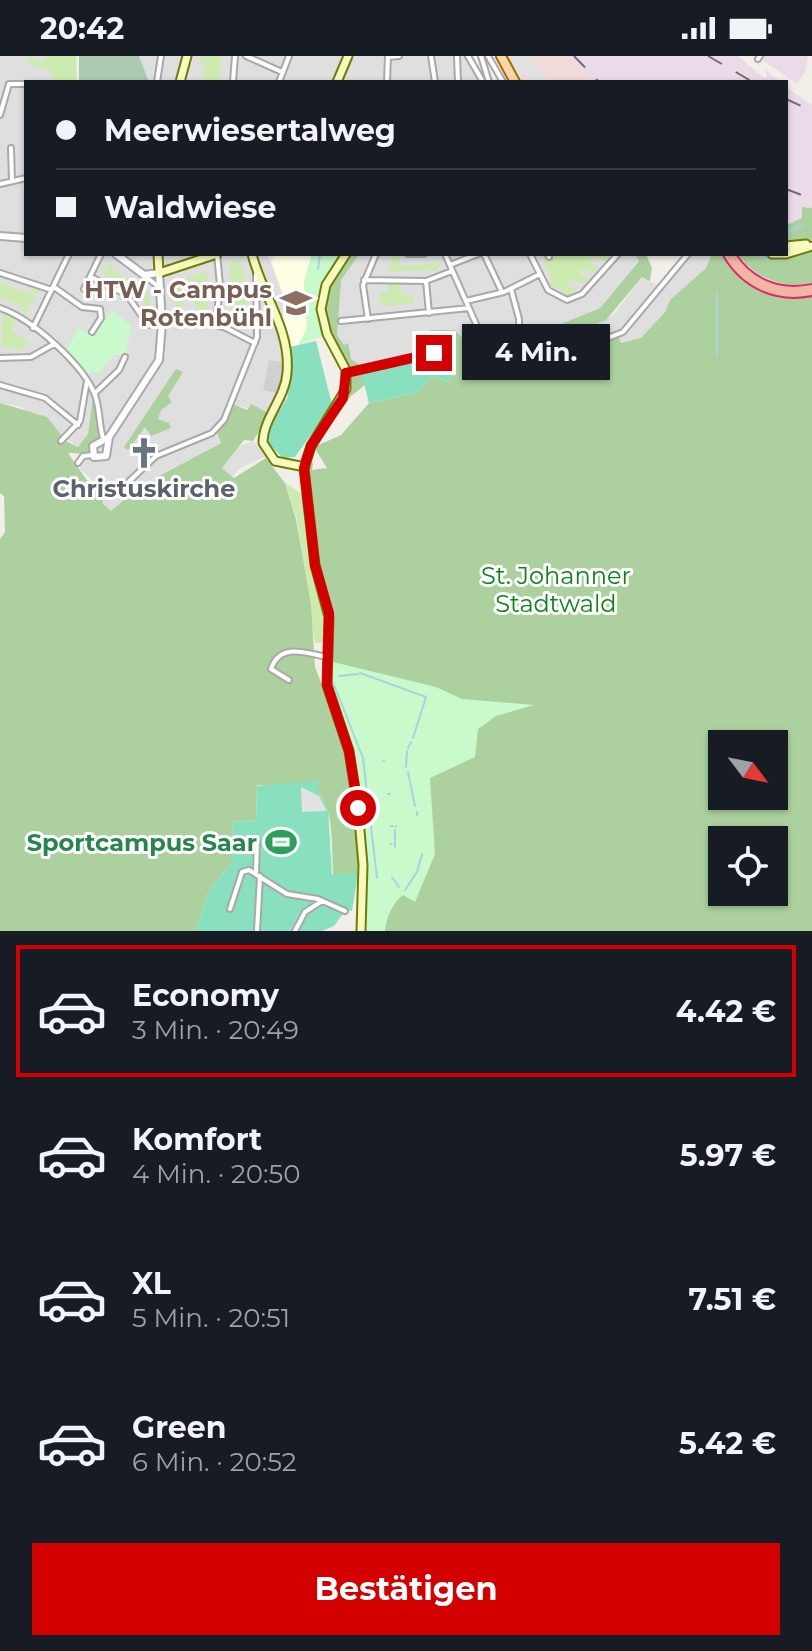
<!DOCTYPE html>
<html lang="de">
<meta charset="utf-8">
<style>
body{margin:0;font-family:Montserrat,sans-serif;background:#20242c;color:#f1f3f6;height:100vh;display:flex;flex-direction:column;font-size:30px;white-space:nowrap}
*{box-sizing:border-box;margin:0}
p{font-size:26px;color:#9ea1a6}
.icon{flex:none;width:44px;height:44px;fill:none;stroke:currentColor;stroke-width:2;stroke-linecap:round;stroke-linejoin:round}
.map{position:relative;height:875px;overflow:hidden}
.side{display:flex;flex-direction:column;background:#171b24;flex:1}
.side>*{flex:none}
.hud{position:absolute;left:24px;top:24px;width:764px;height:176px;border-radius:0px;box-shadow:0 2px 6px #0004;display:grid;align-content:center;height:176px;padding:0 32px;background:#171b24}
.needle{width:52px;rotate:122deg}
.tools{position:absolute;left:708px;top:674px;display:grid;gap:16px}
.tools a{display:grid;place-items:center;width:80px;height:80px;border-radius:0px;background:#171b24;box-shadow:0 2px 6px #0004;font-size:40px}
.end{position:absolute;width:36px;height:36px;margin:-18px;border:10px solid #d40000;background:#fff;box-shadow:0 0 0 4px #fff}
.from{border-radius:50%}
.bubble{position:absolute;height:56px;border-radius:0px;background:#171b24;box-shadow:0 2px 6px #0004;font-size:26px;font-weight:700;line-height:56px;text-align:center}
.hud b{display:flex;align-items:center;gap:28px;height:76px;font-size:30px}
.hud b+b{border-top:2px solid #363941}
.hud i{width:20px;height:20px;background:#f1f3f6}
ul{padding:14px 0 0;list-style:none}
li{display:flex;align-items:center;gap:24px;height:132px;margin:0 16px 12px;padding:0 16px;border:4px solid transparent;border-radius:0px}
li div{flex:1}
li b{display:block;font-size:30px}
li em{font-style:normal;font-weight:700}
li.current{border-color:#d40000}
li>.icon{width:72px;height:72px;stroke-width:1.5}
.primary-button{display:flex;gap:16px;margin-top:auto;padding:16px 32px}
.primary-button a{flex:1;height:92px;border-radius:0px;background:#d40000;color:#fff;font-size:32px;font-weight:700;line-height:92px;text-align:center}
.status{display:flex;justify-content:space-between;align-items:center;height:56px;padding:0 40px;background:#171b24;direction:ltr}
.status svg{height:22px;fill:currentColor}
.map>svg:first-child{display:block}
</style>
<div class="status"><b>20:42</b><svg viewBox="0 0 49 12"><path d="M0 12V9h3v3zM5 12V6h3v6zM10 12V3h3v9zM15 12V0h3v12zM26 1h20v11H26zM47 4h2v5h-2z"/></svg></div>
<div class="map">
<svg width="812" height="875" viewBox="0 0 812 875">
<rect width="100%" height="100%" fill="#f2efe9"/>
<!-- residential -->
<path fill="#e0dfdf" d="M0,0H47L45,6L27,7L49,14L55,26H26V198H267L290,257L291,320L288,341L278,358L233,349L222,371V386L159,420L135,440L111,455L103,449V434L80,413L81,404L100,380L93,346L88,378L78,391L21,351L0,347Z
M139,0H467L481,26H149Z
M359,198H635L639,204L600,252L539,277L551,286L613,259L643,220L658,230L686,198H712L706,212L670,244L665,256L642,282L621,287L617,280L547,307L524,302L487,309L470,307L466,286H453L451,293L433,299L369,347L360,310L351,303L338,284L334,269L341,224Z
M253,385L266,400L240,412L232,421L222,412L238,391Z"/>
<!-- commercial -->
<path fill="#f2dad9" d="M505,0H568L593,26H519Z"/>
<!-- industrial -->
<path fill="#ebdbe8" d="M568,0H738L764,22L767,21L765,13L780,26H593Z
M763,0H808L805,16L797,28L764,5Z
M786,31L812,49V152L802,151V162L786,169Z"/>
<!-- education -->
<path fill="#ffffe5" d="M274,198H312L304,225L307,273L298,289L289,291L280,261L289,257L272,206Z"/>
<!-- religious -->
<path fill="#d0d0d0" d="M269,304L285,307L280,338L263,334Z"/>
<!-- grass -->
<path fill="#cdebb0" d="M47,0H76L77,26H55L49,14L27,8L28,1L44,6Z
M200,0L222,1L219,26L201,23L206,8L199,5Z
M392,198H399V208L408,210L442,206L435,217L434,214L389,216Z
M541,198L550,201L553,198H609L607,203L611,205L606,210V205L592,201L590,207L598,210L596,217L581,213L579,218L588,221L586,227L570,224L568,230L577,233L570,237L572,241L557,240L566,237L553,229L551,235L548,231L552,225Z
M230,205H239L240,211H244L243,230L247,237L244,239L252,240L246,243L245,250H257L246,252V258H249L245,270L231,262Z
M109,208L122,221L132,225V230L135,227L148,234L152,267L148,268L141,250L145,246L143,239L119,222L116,225L103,218Z
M207,215V254L196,252L195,223L182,225V236L190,238L185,243L181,259H175L176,225Z
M0,227L30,238L34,229L39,231L41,236L35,238L33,242L36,244L30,248L25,264L20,261L24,252L0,241Z
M401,227V239H413V248L380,250L379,237L388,236V228Z
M3,257L16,264L11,275L29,286L22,294L1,291Z
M285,427L304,439L308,496L323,557L324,587H315L297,463Z"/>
<!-- forest -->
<path fill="#add19e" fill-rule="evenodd" d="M802,151L812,152V184L786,187V169L802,162Z
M812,193V227C784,234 754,222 738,198L783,201Z
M348,198L358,200L341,224L337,279L344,289L348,287L351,303L360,309L365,329L351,340L340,356L349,319L353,316C346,312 341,300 336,291C316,257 327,230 348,198Z
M635,198H646L652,212L650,225L642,221L606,264L551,286L550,298L536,293L539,277L600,252L639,205Z
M712,198H727L743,222L812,237V875H364L375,823L330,624L331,561L319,518L308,407H313L312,414L327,412L314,391L341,379L369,347L419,336L431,320L448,326L454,315L421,301L433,299L434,291L452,292V286L431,283L430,274H455L466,286L470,307L487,309L525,302L547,307L618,280L621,287L641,282L665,256L670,244L706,212ZM722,688H774V740H722ZM722,784H774V836H722Z
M176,313L183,316L168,340L172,346L161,354L158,363L169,367L171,372L151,380L145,371L128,394L124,391Z
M93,342L100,382L87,398L68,397L91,430L97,422L102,429L103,448L111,455L132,437L136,440L159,420L221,387L217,376L233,348L247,354L251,348L270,358L253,385L244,384L222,412L234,422L266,402L285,427L296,463L311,549L315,611L344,686L356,749L360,817L336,835C328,804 339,757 316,733L257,729L256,764L233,766L232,806L208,836L196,875H0V483L5,476L4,440L0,437V347L47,361L66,385L78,391L88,378Z"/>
<!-- cemetery -->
<path fill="#aacbaf" d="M79,0H139L149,26H79Z"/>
<!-- park -->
<path fill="#c8facc" d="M312,198H344L321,239L325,279L298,289L307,273L304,225Z
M112,254L131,270L126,298L113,299L99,318L92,314L88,320L66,295L79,272L93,281Z
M329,605L436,631L462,643L534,649L496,660L478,673L475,701L430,722L435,798L415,846L403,839C393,847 386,861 385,875H364L359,742L330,636Z"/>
<!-- pitch -->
<path fill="#88e0be" d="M316,285L332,349L295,401L283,402L266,385L268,373L288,341L290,291Z
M421,301L433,309L439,305L454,315L448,326L431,320L419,336L369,347L361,315Z
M319,724L317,733L328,752L332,819L358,817L352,855L346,854L334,870L322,875H196L208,836L232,806L233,766L256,764L257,730Z"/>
<!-- parking -->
<path fill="#e2e2e2" d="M506,0H527L551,26H523L530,18L526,15L518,22Z
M301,731L319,740L327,755L302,756Z"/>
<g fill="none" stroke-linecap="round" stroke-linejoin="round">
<!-- stream -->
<path stroke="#aad3df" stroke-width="2" d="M786,176L803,170
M754,198L769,204
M318,213L320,198
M717,237V299
M360,617L426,641L413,682
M339,620L358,618
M333,626L363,702L377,822
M408,692L411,686
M383,705H384
M406,711L407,695
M408,716L415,750
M388,738H390
M417,756V759
M391,770H393
M396,771V770
M391,788H392
M395,791V774
M392,821L399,831
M405,834L417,816L422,798
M290,875L303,853"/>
<defs>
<path id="minor" d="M246,0L282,16
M431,0L435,26
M457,0L458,26
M468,0L483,26
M481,0L489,26
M488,0L503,26
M388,1L399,0
M758,3L760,0
M157,26L161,0
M233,26L235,0
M279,26L289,0
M387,26L388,0
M0,59L9,28H26
M11,92L12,125
M0,128L26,122
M408,198H424
M445,198L480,277L487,309
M484,198L502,236
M530,198L548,234L567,244L582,238L618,198
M548,198L549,201
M450,209L478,198
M0,217L52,234
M145,220L160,232
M91,221L127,239L148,269L162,267
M364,224L426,225L452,215
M426,225L429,257
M54,231L82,251L100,253L101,262L92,276
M84,233L101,198
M466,245L504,236L540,218
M0,252C32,263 83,308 95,339C100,353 99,369 103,382
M191,262L226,272L255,287
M368,263L363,229L376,198
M341,265L469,252
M216,268L220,229L217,198
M33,272L69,198
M485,295L519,289V263L511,233
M0,302L31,301L54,288
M554,303L623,276L688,198
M346,317L434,297
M0,329L45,342L78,369
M95,337L119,314L125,301
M61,385L80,365L87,325
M78,407L83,400L93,399
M122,432L156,400L212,377L224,364L257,281L256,218
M289,624L271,613C280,586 306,597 327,601
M256,817L257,785
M230,853L242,816L249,814L287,838L318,843L345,855
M257,875L260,820
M295,875L305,856L322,845"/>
<path id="tertiary" d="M0,180L26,182
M109,381L93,390L94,401L106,400L109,381L159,304L162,267L159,217L144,219L116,198"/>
<path id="secondary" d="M180,26L187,0
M337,26L348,0
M786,190L806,188
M158,198L159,217L217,198
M252,198C262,239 291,273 287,317C285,343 263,362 263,387L275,405L305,411
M346,198L326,229L321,253L327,278L346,314V333L311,390L304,412L315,509L329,561L327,629L349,695L358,752L363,809L361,875
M772,198H784
M786,198L812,190"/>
<path id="primary" d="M501,0L515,26"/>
<path id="trunk" d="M729,198C747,228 778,241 812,234"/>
</defs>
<!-- minor casing -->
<use href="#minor" stroke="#a9a9a9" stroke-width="8"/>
<!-- tertiary casing -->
<use href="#tertiary" stroke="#a9a9a9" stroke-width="10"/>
<!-- secondary casing -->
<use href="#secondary" stroke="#707d05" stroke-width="11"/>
<!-- primary casing -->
<use href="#primary" stroke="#a06b00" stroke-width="12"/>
<!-- trunk casing -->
<use href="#trunk" stroke="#dc2a67" stroke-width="14"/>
<!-- minor -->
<use href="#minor" stroke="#fff" stroke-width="4"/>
<!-- tertiary -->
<use href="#tertiary" stroke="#fff" stroke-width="6"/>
<!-- secondary -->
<use href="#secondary" stroke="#f7fabf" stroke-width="7"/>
<!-- primary -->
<use href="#primary" stroke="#fcd6a4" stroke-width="8"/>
<!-- trunk -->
<use href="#trunk" stroke="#f2b4a3" stroke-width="10"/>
<!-- rail -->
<path stroke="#707070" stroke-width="2" stroke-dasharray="16 16" stroke-linecap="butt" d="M574,0L599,26
M708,0L753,26
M786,43L812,55
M786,133L812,143"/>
</g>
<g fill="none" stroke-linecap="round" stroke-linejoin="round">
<!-- route -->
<path stroke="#d40000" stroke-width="10" d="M358,752L349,695L327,629L329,557L315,509L304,412L311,390L343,342L346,317L434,297"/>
</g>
<!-- icons -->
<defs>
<symbol id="university-bare" viewBox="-9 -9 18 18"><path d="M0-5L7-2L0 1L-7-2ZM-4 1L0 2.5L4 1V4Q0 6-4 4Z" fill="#8d6e63" stroke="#fff" stroke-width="2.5" paint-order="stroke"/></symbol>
<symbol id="church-bare" viewBox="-9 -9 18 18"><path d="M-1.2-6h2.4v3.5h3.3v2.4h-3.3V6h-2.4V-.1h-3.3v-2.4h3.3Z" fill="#6b7280" stroke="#fff" stroke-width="2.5" paint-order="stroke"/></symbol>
<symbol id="stadium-bare" viewBox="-9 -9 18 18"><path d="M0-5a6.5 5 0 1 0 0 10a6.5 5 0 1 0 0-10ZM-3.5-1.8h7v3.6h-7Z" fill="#2e9e5b" stroke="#fff" stroke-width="2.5" paint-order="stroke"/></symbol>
</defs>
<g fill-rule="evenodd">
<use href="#university-bare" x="274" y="225" width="44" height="44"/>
<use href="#church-bare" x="122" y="375" width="44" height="44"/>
<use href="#stadium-bare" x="259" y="764" width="44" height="44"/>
</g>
<g text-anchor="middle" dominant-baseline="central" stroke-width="6" stroke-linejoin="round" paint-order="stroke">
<!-- education labels -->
<g font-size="24" font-weight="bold" fill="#785e54" stroke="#fff" text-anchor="end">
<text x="272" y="233">HTW - Campus<tspan x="272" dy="28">Rotenbühl</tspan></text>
</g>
<!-- worship labels -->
<g font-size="24" font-weight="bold" fill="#5b616d" stroke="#fff">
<text x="144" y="432">Christuskirche</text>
</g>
<!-- park labels -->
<g font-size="24" fill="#0c8416" stroke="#fff">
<text x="556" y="519">St. Johanner<tspan x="556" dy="28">Stadtwald</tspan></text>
</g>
<!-- leisure labels -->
<g font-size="24" font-weight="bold" fill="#27864d" stroke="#fff" text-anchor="end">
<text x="257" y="786">Sportcampus Saar</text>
</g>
</g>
</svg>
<div class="tools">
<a><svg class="needle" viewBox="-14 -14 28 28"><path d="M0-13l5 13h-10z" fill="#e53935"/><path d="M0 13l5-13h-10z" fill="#9ea1a6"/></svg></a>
<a><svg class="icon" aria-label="locate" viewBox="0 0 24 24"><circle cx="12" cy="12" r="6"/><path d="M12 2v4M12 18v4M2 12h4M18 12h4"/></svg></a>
</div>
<i class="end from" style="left:358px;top:752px"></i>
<i class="end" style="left:434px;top:297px"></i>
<div class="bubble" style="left:462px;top:268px;width:148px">4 Min.</div>
<div class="hud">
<b><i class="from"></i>Meerwiesertalweg</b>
<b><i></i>Waldwiese</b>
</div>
</div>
<section class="side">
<ul>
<li class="current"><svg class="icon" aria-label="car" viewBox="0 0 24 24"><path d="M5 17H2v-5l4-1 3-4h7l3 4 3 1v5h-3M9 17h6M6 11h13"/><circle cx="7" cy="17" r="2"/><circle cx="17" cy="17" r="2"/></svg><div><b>Economy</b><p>3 Min. · 20:49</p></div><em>4.42 €</em></li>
<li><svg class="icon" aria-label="car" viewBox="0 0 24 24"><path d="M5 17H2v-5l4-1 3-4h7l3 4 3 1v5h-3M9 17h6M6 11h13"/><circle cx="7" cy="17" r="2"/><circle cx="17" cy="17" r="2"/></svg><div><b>Komfort</b><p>4 Min. · 20:50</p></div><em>5.97 €</em></li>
<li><svg class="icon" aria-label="car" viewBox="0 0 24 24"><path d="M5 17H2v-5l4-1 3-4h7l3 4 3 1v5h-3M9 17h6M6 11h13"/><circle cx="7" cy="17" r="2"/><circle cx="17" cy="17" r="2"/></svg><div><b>XL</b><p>5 Min. · 20:51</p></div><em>7.51 €</em></li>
<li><svg class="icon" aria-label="car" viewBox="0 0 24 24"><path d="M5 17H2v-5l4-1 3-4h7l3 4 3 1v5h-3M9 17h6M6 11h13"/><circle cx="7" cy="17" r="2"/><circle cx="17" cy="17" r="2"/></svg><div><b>Green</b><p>6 Min. · 20:52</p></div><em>5.42 €</em></li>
</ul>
<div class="primary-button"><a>Bestätigen</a></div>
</section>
